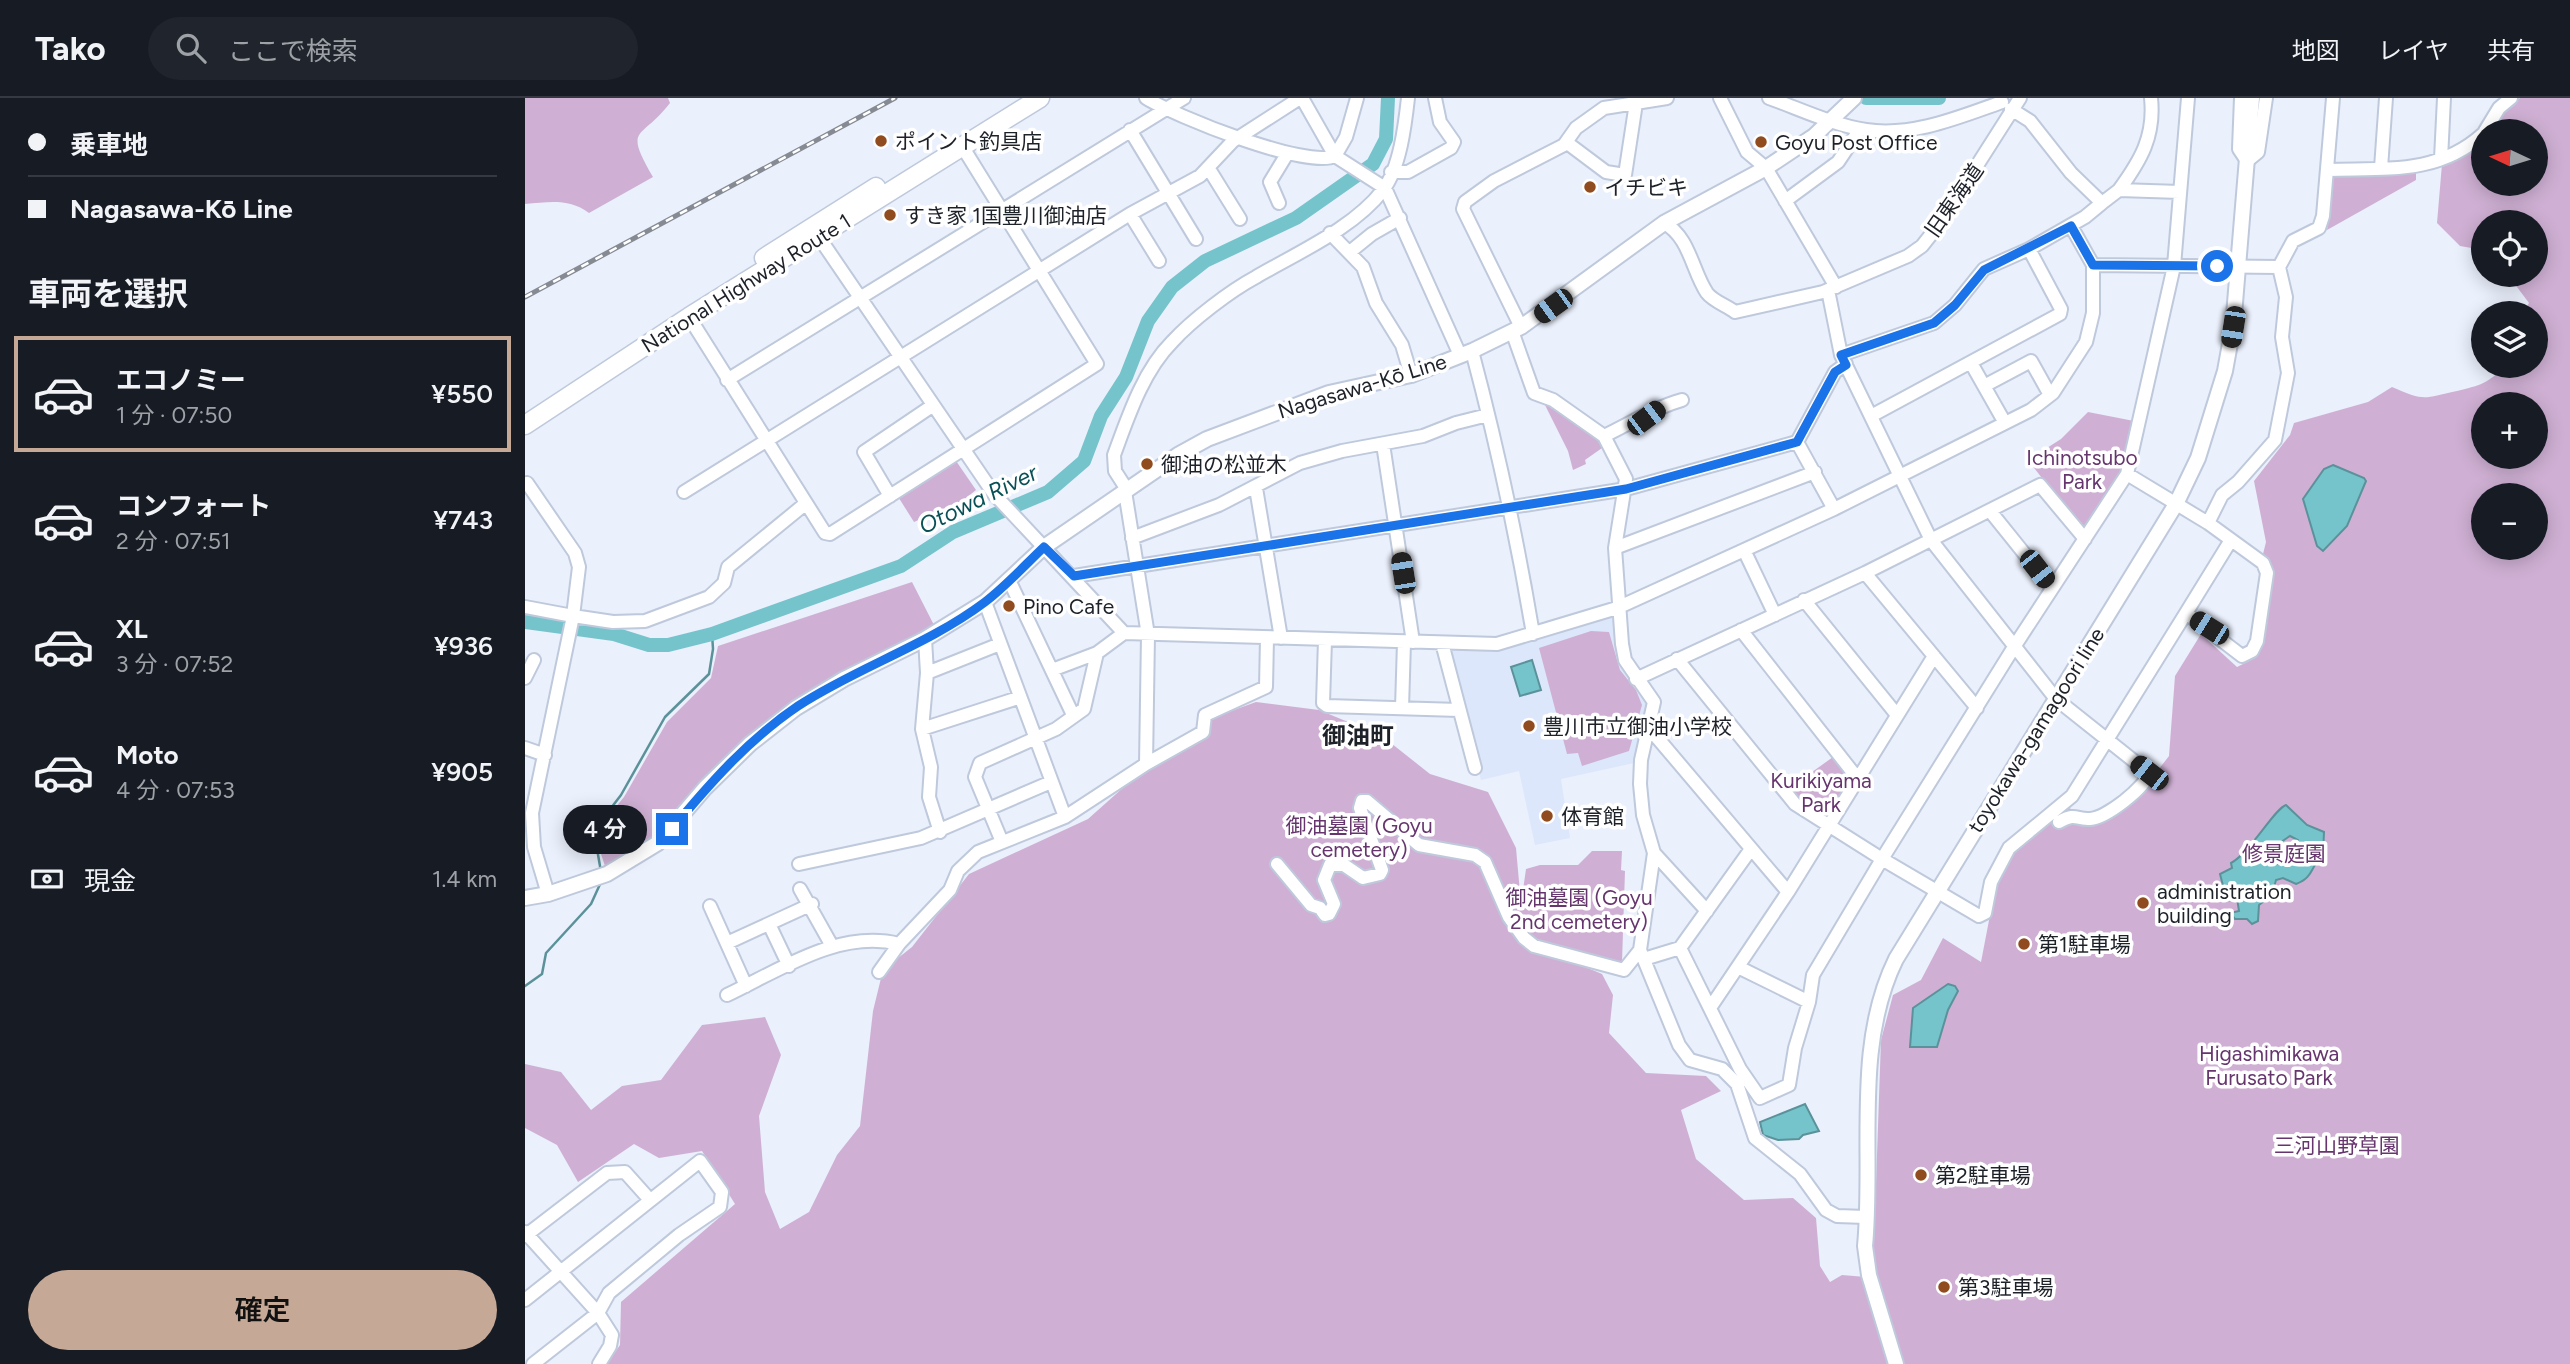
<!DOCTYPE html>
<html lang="ja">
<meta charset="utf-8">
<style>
body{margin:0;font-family:Figtree,"Noto Sans JP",sans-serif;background:#20242c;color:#f1f3f6;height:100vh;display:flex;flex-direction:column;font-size:26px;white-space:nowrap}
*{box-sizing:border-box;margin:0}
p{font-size:23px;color:#9ea1a6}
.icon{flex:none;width:38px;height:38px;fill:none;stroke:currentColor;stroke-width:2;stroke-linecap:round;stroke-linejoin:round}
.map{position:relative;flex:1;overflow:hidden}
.panel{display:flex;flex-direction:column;background:#171b24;width:525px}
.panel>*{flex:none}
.guide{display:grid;align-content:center;height:154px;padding:0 28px;background:#171b24}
.needle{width:46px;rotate:274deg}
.tools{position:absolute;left:1946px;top:21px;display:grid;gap:14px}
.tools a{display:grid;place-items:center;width:77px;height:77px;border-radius:50%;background:#171b24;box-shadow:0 4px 18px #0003;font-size:35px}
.end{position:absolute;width:32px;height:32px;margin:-16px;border:9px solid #1a73e8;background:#fff;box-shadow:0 0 0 4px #fff}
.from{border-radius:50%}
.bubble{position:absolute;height:49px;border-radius:24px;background:#171b24;box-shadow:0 4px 18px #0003;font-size:23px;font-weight:600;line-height:49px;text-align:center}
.car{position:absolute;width:21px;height:42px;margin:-21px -10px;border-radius:9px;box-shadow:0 0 5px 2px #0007;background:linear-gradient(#222 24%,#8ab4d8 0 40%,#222 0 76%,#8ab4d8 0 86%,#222 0)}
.guide b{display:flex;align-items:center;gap:24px;height:66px;font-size:26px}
.guide b+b{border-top:2px solid #363941}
.guide i{width:18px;height:18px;background:#f1f3f6}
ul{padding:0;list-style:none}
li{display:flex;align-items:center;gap:21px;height:116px;margin:0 14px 10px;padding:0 14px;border:4px solid transparent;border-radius:0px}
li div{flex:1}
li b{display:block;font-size:26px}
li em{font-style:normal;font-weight:600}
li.selected{border-color:#c5a895}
li>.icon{width:63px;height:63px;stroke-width:1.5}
h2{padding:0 28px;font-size:32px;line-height:84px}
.pay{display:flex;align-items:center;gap:18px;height:77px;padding:0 28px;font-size:26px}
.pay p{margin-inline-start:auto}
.primary-button{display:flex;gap:14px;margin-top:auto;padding:14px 28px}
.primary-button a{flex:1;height:80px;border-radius:42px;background:#c5a895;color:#111;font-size:28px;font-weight:600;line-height:80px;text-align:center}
header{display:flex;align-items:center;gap:42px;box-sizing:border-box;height:98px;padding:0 35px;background:#171b24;border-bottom:2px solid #363941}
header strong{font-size:33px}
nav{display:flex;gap:38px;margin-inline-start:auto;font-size:24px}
.search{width:490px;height:63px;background:#20242c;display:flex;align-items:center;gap:18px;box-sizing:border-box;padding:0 24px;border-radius:38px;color:#9ea1a6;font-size:26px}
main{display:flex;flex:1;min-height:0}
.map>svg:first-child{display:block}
</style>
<header>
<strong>Tako</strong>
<div class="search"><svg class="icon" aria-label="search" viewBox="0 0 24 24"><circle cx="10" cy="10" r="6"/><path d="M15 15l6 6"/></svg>ここで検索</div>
<nav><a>地図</a><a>レイヤ</a><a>共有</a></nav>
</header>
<main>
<section class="panel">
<div class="guide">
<b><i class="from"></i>乗車地</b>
<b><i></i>Nagasawa-Kō Line</b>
</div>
<h2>車両を選択</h2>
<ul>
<li class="selected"><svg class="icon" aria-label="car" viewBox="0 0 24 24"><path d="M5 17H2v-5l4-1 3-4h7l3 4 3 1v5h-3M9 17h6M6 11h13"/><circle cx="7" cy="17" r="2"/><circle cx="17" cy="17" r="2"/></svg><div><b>エコノミー</b><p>1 分 · 07:50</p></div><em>¥550</em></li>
<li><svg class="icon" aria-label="car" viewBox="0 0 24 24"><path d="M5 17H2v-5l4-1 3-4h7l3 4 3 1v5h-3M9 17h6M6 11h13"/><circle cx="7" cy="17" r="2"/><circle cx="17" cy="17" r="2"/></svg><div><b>コンフォート</b><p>2 分 · 07:51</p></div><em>¥743</em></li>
<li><svg class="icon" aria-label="car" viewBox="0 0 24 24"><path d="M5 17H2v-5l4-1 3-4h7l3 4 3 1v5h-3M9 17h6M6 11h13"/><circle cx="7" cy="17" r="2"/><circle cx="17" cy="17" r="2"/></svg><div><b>XL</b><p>3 分 · 07:52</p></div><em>¥936</em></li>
<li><svg class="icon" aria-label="car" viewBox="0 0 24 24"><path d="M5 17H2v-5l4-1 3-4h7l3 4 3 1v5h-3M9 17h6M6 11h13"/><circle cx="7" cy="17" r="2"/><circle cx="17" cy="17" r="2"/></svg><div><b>Moto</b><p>4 分 · 07:53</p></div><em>¥905</em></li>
</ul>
<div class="pay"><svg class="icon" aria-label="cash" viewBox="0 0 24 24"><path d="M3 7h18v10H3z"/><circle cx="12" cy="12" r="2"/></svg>現金<p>1.4 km</p></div>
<div class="primary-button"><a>確定</a></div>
</section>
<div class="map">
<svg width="2045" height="1266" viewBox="0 0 2045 1266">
<rect width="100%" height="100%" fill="#eaf0fc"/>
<!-- built -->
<path fill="#dce7fc" d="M1088,517L1092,521L1103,571L1122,605L1109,665L1036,681L1045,740L1010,747L994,673L956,682L920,550H977Z"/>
<!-- green -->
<path fill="#cfb0d4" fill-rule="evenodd" d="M0,0H143L145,5C116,43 98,27 128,79L64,115C44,100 24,104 0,106Z
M1995,0H2045V1266H1376L1348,1171L1356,942L1368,897L1396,882L1418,840L1456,864L1471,786L1488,752L1541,709L1570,720L1613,698L1644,658L1650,578L1676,536L1712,569L1730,560L1739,543L1748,472L1737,460L1741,444L1729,383L1765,337L1769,325L1843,304L1867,289C1901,304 1898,300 1932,293C1956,287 1962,286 1980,268H2011V215H1998L2004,205L1983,177H2011V124H1958V152L1935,148L1912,125L1917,66L1958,42V86H2011V33H1964L1972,19ZM1958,306H2011V359H1958ZM1958,397H2011V450H1958Z
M1891,75V82L1802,132L1808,76Z
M1019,305L1073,342L1077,350L1060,362L1061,366L1048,372L1043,353Z
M1563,314L1609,323L1596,376L1559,434L1503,362L1536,341Z
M429,360L451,392L437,403L389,424L372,397Z
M387,484L411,531L315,575L267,604L221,642L126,743L81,771L73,747L74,730L99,699L142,624L186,580L193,548Z
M1066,533L1084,534L1095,572L1111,592L1117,607L1104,653L1057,668L1053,655L1042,656L1014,550Z
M731,604L794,612L857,638L905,676L963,694L991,750L996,806L1001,771L1015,767H1053L1067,753H1097L1096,772L1100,773L1097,864L1090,867L998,843L1077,876L1088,897L1084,935L1121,975L1181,978L1196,993L1156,1012L1171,1061L1219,1102L1268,1100L1291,1120L1295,1168L1305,1184L1317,1177L1341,1179L1362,1266H82L95,1247L96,1204L210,1106L177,1053L134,1060L109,1046L53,1084L32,1047L0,1030V966L36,974L66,1012L97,988L136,982L177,927L240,919L256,957L234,1018L240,1094L255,1131L284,1114L312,1057L335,1028L348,913L358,872L387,849L444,776L563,721L618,672L682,638L684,621Z
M1308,659L1328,684L1300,723L1262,692Z"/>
<!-- water -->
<path fill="#75c3cb" stroke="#5b929a" stroke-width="2" fill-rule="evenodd" d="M1808,367L1839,380L1841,383L1822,428L1798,453L1792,448L1778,401L1799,371Z
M1007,562L1016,592L995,598L986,569Z
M1761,707L1782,727L1799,734L1798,758C1785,767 1790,779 1771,786L1758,780L1751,782L1747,797L1734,807L1733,823L1727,826L1722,821H1710L1705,815L1714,813L1712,800L1702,803L1695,776L1707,770L1706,765C1725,755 1750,710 1761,707ZM1765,738L1773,742V752L1765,764L1753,766L1747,758V750Z
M1423,886L1430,888L1433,893L1423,912L1412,949H1385L1388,910Z
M1280,1006L1294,1033L1278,1037L1274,1041L1253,1042L1238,1037L1235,1024Z"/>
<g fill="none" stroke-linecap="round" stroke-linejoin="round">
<!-- stream -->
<path stroke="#5b929a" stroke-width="2.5" d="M76,774L71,745L73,727L96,697L140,619L184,576L188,551L187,536
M0,888L17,876L21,855L66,806L76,784"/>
<!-- river -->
<path stroke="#75c3cb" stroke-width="14" d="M1341,0H1414
M0,524L89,536L124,547H143L187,536L376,468L428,434L523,394L559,363L576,318L601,279L623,223L647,189L680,163L771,120L848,66L861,41L863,0"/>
<defs>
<path id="minor" d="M621,0C650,18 781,71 810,58L821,39L832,0
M777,0L810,58L860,90L935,257
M1195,0L1222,54L1241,70L1311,189
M1244,0C1275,11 1308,27 1341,32C1388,39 1434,19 1477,4
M1716,0L1714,51L1722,63L1733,54L1741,0
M1486,11L1505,23L1546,75L1577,105L1560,119L1504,151
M605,32L671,141
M1960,33L1974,10L1986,0
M1041,44L1081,74L1100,77L1111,5
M1916,61L1919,0
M1856,70L1861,0
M684,71L715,121
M1803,72C1860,70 1913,77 1958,36
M866,74H883L926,50L929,44L915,24L910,0
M1594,92C1616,62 1630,38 1626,0
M1260,103L1313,64L1335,31
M754,105L745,84L762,56
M1577,105L1594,92L1655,94
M605,116L634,163
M1139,125C1165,139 1167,173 1182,195C1188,203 1202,208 1210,214L1298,194L1383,158L1397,148L1416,124L1495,0
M289,132L469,396L599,535L972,546L1092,510L1309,411L1506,312L1528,295L1561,244L1568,215V167L1546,128
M805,135L838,169L851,205L877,247L886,277
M826,153L847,136L875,120
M1568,167L1754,169
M1303,192L1316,257L1406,442L1531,601L1624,675C1620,690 1581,720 1565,721C1550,722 1552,714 1534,724
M164,219L300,435L305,436L572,266L437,48
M996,229L938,111L940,104L969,83L1039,47L1051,30L1079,10L1142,0
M947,253C972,347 992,440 1008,536
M1316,257L1409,225L1430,207L1459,171L1504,151L1536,211L1535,216L1346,318
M1446,265L1480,325
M202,282L659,0
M1459,288L1506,263L1525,297
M1079,338C1104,326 1131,309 1157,302
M1272,344L1309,411
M858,346L888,544
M1602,376L1683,425L1738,465L1742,475L1732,543L1727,553L1717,558L1661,515L1547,698L1484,750L1466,784L1460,815L1454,818L1357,761L1489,549L1602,376L1649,168L1663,0
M2,385L50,455L54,469L48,518L88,524L120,523L184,499L199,485L203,469L280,406
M731,390L756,540
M159,394L605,116L675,78L708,43L775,0
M365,398L339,354L407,308
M1465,413L1527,490
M1683,425L1697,397L1713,384L1750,342L1763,275L1757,239L1761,199L1754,169L1768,143L1794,130L1798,118L1808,0
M607,440L694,407L775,365L817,353L898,338L931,325L963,317
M1090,450L1290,374
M1219,452L1250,517
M1340,475L1452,610
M549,478L1101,391L1272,344L1310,274L1321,266
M484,482L548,617
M1279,502L1372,617
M460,504L540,719
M0,509L48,518L7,715L9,749L23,796
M1661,515L1706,442
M1216,532L1333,681
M742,540L741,589L680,617L678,634L621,666L623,537L599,387L590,373L589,357C603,319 618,273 647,244C667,222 705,193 731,179C772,155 829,130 858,92C875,70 880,27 883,0
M400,541L402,575L397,631L406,669L404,699L415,734
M800,542L798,605L802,608L934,612
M917,545L950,670
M1152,561L1270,706L1357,761L1288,877L1284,904L1213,869
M527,572L572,555
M402,575L475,546
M0,580L9,562
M1111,581L1340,475L1515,387L1560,441
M877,610L879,544
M1124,630L1263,794
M397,631L493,600
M0,650L20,657
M477,744L450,679L455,665L531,631L559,611L572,555L599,535
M1226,751L1155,850L1215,971L1235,1000L1264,987L1270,950L1284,904
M1129,755L1182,813
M274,766L396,740L526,684
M752,766L786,807L795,810L800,817L804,816L809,806L799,782L805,767H819L838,780L855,776L857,772L835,710L837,703H842L894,747L950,757L960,764L984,819L999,840L1009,848L1099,872L1115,852L1129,755L1118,717L1115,686L1116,662L1129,604L1100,562L1097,546L1090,450L1101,381L1079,338L1028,302L1009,295L987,233
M275,791L307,848
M185,808L221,888
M244,826L264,868
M202,845L287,806
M1115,852L1154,947L1165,962L1197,971L1212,986L1230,1040L1275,1076L1301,1112L1312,1118L1341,1119
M1119,861L1155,850
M354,874L374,846L425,792L433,773L453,754L540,719L621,666
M202,897C255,872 314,831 374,846
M1185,910L1263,794L1409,558
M0,1134L73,1215L87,1237L85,1248L74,1266
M0,1138L82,1075L100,1074L125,1102
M0,1202L175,1063L197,1094L195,1109L154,1137L84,1195L73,1215L8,1266"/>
<path id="major" d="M0,800L23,796L82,776L133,745L180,690L225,646L271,610L319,581L400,541L460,504L519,449L653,357L682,341L804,295L886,277L947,253L996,229L1139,125L1241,70L1289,38L1329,0
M1371,1266L1344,1177L1340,1148C1349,1055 1328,948 1371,861L1651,406L1673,360L1700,273L1708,229L1727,0"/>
<path id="highway" d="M239,160L351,89
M0,327L164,219L515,0"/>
</defs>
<!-- minor casing -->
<use href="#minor" stroke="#bfc9dc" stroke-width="16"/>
<!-- major casing -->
<use href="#major" stroke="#bfc9dc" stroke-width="18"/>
<!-- highway casing -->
<use href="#highway" stroke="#bfc9dc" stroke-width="21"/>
<!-- minor -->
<use href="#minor" stroke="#fff" stroke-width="12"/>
<!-- major -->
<use href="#major" stroke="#fff" stroke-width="14"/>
<!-- highway -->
<use href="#highway" stroke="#fff" stroke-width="18"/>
<defs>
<path id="rail" d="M0,199L370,0"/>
</defs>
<!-- rail casing -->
<use href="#rail" stroke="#858a93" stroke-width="5"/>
<!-- rail -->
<use href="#rail" stroke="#fff" stroke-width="2.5" stroke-dasharray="8" stroke-linecap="butt"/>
</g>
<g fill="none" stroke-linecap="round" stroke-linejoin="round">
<!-- route -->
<path stroke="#1a73e8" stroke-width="9" d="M147,731C184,686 224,641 273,608C333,569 403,547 460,504C481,488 500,467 519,449L549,478L1101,391L1272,344L1310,274L1321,267L1316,257L1409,225L1430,207L1459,172L1546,128L1568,167L1692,168"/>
</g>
<!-- markers -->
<g fill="#904c1f" stroke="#fff" stroke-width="2.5">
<circle cx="356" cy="43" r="7"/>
<circle cx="1236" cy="44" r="7"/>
<circle cx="1065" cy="89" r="7"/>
<circle cx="365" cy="117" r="7"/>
<circle cx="622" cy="366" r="7"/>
<circle cx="484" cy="508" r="7"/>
<circle cx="1004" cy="628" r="7"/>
<circle cx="1022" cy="718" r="7"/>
<circle cx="1618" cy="805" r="7"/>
<circle cx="1499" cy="846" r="7"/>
<circle cx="1396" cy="1077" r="7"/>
<circle cx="1419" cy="1189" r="7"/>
</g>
<g text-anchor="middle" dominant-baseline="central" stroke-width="7" stroke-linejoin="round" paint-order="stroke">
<!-- poi labels -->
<g font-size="21" fill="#1d2128" stroke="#fff" text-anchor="start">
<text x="370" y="43">ポイント釣具店</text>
<text x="1250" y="44">Goyu Post Office</text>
<text x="1079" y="89">イチビキ</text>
<text x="379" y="117">すき家 1国豊川御油店</text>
<text x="636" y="366">御油の松並木</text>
<text x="498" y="508">Pino Cafe</text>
<text x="1018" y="628">豊川市立御油小学校</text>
<text x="1036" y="718">体育館</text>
<text x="1632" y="793">administration<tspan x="1632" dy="24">building</tspan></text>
<text x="1513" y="846">第1駐車場</text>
<text x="1410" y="1077">第2駐車場</text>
<text x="1433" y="1189">第3駐車場</text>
</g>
<!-- street labels -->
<g font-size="21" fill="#1d2128" stroke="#fff">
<text transform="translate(1429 102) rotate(-55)">旧東海道</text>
<text transform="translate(221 185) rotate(-32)">National Highway Route 1</text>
<text transform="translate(837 288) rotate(-17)">Nagasawa-Kō Line</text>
<text transform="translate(1511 632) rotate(-58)">toyokawa-gamagoori line</text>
</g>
<!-- park labels -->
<g font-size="21" fill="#66356e" stroke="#fff">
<text x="1557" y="359">Ichinotsubo<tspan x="1557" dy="24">Park</tspan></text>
<text x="1296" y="682">Kurikiyama<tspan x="1296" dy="24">Park</tspan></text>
<text x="834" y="727">御油墓園 (Goyu<tspan x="834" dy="24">cemetery)</tspan></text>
<text x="1759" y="755">修景庭園</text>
<text x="1054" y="799">御油墓園 (Goyu<tspan x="1054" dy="24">2nd cemetery)</tspan></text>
<text x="1744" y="955">Higashimikawa<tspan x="1744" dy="24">Furusato Park</tspan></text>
<text x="1812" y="1047">三河山野草園</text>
</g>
<!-- water labels -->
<g font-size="23" font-style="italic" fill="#095157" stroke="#fff">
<text transform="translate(453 401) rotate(-26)">Otowa River</text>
</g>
<!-- quarter labels -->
<g font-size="24" font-weight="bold" fill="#1d2128" stroke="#fff">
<text x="833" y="637">御油町</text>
</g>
</g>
</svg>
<div class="tools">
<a><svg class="needle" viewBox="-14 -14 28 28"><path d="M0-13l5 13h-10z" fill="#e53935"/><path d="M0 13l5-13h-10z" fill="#9ea1a6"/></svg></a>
<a><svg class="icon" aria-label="locate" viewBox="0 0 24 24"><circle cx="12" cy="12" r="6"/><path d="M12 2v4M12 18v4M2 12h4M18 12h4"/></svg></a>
<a><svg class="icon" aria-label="layers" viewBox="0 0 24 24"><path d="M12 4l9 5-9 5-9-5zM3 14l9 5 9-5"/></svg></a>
<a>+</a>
<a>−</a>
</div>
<i class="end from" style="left:1692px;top:168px"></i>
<i class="end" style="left:147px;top:731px"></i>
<div class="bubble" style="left:38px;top:707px;width:84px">4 分</div>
<i class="car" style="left:1028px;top:208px;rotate:234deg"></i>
<i class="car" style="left:1708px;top:229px;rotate:189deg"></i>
<i class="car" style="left:1121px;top:320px;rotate:53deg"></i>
<i class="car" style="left:1512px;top:471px;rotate:142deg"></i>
<i class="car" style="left:878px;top:475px;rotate:351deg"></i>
<i class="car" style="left:1684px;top:530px;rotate:302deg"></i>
<i class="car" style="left:1624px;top:675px;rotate:308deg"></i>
</div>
</main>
